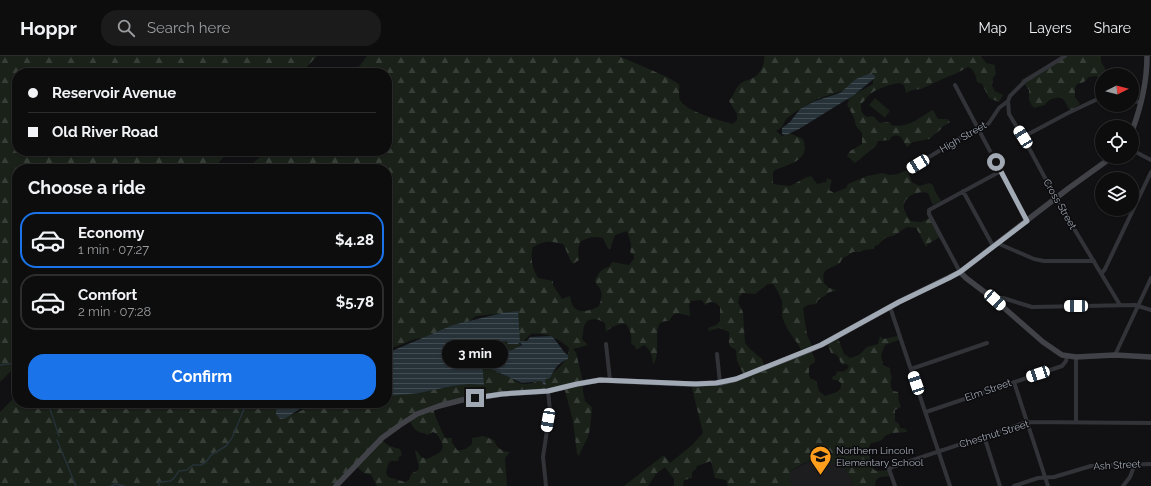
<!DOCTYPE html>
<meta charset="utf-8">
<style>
body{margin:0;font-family:Raleway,sans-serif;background:#1b1b1c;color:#f1f3f6;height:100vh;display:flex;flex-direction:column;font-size:15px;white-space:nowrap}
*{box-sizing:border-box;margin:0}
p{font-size:13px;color:#9a9c9e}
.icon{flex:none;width:22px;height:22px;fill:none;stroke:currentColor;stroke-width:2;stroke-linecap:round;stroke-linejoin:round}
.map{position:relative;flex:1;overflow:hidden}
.sheet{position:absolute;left:12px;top:108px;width:380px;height:244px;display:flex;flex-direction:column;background:#0d0d0e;border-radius:16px;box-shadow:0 1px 3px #0004,0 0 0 1px #2d2d2e}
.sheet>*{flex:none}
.top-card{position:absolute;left:12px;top:12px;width:380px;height:88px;border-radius:16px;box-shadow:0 1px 3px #0004,0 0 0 1px #2d2d2e;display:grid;align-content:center;height:88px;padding:0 16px;background:#0d0d0e}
.needle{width:26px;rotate:84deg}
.controls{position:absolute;left:1095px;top:12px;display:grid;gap:8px}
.controls a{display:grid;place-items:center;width:44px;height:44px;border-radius:50%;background:#0d0d0e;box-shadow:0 1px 3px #0004,0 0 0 1px #2d2d2e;font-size:20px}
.end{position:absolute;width:18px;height:18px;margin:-9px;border:5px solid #a1a9b5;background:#111;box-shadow:0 0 0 2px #111}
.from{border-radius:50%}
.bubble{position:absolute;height:28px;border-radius:14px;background:#0d0d0e;box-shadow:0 1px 3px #0004,0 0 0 1px #2d2d2e;font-size:13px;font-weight:700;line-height:28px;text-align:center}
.car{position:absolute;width:12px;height:24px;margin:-12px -6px;border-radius:5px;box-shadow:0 0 3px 1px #0007;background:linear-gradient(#fff 24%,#345 0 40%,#fff 0 76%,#345 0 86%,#fff 0)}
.top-card b{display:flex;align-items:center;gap:14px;height:38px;font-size:15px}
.top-card b+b{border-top:1px solid #2d2d2e}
.top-card i{width:10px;height:10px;background:#f1f3f6}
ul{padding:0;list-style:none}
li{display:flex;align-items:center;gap:12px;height:56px;margin:0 8px 6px;padding:0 8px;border:2px solid #2d2d2e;border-radius:16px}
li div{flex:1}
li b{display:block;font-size:15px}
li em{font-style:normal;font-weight:700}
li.current{border-color:#1a73e8}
li>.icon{width:36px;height:36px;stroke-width:1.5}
h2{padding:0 16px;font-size:18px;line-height:48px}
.cta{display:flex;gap:8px;margin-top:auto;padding:8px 16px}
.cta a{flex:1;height:46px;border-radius:16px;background:#1a73e8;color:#fff;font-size:16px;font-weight:700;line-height:46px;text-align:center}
header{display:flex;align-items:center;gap:24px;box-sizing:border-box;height:56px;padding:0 20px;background:#0d0d0e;border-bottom:1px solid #2d2d2e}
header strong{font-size:19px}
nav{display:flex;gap:22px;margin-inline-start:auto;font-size:14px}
.search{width:280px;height:36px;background:#1b1b1c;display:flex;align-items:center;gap:10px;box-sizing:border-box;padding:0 14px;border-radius:16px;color:#9a9c9e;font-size:15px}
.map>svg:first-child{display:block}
</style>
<header>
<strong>Hoppr</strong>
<div class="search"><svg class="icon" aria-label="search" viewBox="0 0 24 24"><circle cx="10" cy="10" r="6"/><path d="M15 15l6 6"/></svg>Search here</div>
<nav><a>Map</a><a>Layers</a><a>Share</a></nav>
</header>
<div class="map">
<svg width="1151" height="430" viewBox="0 0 1151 430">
<defs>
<pattern id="forest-firs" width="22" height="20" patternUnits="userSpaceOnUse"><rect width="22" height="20" fill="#192119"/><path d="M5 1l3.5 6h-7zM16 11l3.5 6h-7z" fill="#373e38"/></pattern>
<pattern id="water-rules" width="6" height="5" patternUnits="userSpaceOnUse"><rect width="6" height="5" fill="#263138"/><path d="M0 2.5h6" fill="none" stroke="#424c53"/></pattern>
</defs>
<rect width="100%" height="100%" fill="#111113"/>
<!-- built -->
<path fill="#1d1d20" d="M829,405L844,410L854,430H793L790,425L789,416L808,406L824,407Z"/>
<!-- forest -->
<path fill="url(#forest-firs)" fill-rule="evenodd" d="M0,0H317L301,17H17V95H229L213,113H17V309L0,326Z
M367,0H619L667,21L679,28C680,33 678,39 680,44C685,55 721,65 733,68L737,64V58L729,45C734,40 734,34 739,29C743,25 748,24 753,22C761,17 765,8 764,0H981L986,7L995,9V13L996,18L993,22L992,30L995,35L1003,39L999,46L989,42L982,28L977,26C976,20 974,13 968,11L955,18L947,21L921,33L912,34L906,37L904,29L900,27C891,28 874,33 867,41C865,43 864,46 861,48V54C864,60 866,62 873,60L880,67L890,66L891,69C912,72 916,62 933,54L938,63H947L950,66L942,71L941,73L929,83L913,86L907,91L901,81L896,79L891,81L890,84L878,85L876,90L855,107L847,100L850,95L862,88V77L856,70L854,62L847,48L849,45L848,42L873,28V21L870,18L860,24L851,32L817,43L798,54L786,63L782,71L776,75L782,80L789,77L803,83C811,104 790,108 775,114L773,117V128L790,130L805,122L811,120L817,128L826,126L827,122L832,124L829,134L834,137L846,132L848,128L867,120L882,117L889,119L898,118L907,114L912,126L919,130L929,127L933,129L935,135L941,145L933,149L928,137C920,134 906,139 904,148C903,155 907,160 911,165L921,166L930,162L940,181L928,188L926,191L919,177L916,172L907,171L895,179L885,182L878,189L875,190L873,193L864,194L860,196H853L842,203L840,207C829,214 821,211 824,227L829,232L837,234L827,237L826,239L818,244L816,248L808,249L803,252L807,279L813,292L811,294L815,303V306L809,310V320L811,323L815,324L817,327L819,335L825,340L837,336L841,332V327L837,324H833L832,321L836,319L837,315C842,317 847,315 849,310L846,308L842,309L837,299L831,297L827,287L837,280L844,298L850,302L859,299L867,291L878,288L880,280L883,283L898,280L899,284L885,289L881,299L883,309L890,312V316L892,321C890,325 890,331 893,335L898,336L899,346L901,351L895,354V365L899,368L900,372L906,373L907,376L892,377L885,380L882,384L870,388C868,396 870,406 874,414L878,415L888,414L890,420L880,421L876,424L875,430H854L844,410C836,407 814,404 807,406C801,408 795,413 790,415V425L793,430H728L726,424L715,422L711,405L697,410L696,413L692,416V422L684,424L683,430H674V423L665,411L656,418L648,430H624L664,399L670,407L692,389L703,377L691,328L714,327L744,319L737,305L736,294C734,292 732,292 731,291C727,287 730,281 729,276L719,272L709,275L708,272L716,269L720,265V251L716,247L710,246L705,249L702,244L691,245L689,248L690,260L677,257L673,259L669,265C666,265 664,265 662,266C652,271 662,299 653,308C652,299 651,294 644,289L636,294L635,290L631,288C632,281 631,275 626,268C619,267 611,271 606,276L605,267C599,263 593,262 587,265L584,270L582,283L588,289L573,293L576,296L583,326V335L585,345L592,351C591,362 591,373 587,383C584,389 581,394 579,400L577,398L573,365L564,331L507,337L433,353L436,362L445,382H452V386L457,394C464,395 467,392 472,388V382L483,380L494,384C496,392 503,396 510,396L505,402L507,430H377L371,419L364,417L356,410L339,429L341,430H0V356L17,339V347H288L292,359L315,348L322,347H387V340L392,339L397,336L480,287L506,284L508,287H511L517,260L505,257L476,260L460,272L436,280L415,283L387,294V113H246L267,95H387V17H346L358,12ZM627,175C629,182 633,189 630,196L634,199V203L629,209L612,206L609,211C600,213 599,217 595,224C596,229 598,229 600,233C603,239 601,244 599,250C592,254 579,259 573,250C571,247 571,243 570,240L562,243L553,229V225L538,222C532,212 530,202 533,191C546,184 550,185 563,188C567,194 568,202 573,208L579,204L578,194L580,186C589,181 594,180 603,182L607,191L610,193L615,179ZM768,228H773C775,229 781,242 782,245C783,249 781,257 783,263C787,276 797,284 802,296L765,311L762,303L750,293L745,287L743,256L738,247L739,241L743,237L755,238ZM531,278C548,277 556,281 569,292C569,310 541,328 524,328C517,328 515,324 510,321C499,316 489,317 488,303C488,299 487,297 489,294C497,293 508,296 515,294C517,293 527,281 531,278ZM409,363C412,370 416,377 424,377L427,379L433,376C437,378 438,380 440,383C448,396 436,398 427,403L421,401L417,395H415L419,411L418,414L411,418L409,424L405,426L388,421L386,416L389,406L392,405H398L399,401L402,399L400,393L389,390L382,384Z
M1063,0H1101V6L1109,19H1102V23L1096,20L1089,21L1084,26L1077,28L1075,32V41L1080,48L1070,55C1068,52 1066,46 1063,43C1058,39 1047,44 1045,49L1034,52C1028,45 1029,42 1029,34L1021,24Z"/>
<!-- park -->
<path fill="#192119" d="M875,42L890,55L885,62L869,49Z"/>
<!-- water -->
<path fill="url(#water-rules)" d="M871,17L876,21L854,39L799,73L786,79L782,78V72L790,66L800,53L815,45L840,37L856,23Z
M518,255L520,285H527L530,281L552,280L565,297L568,299V303C558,307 555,312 550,322L545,323L546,329H544L541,325L522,327L491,313L487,306L486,300L488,297L512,294L522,289L520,286L518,288H508L507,285C498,286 487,286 481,294L484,329L469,328L452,330L419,337L387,340V297L453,269L502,257Z
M285,347H327L306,349L286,362L280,363L276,358V354L282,351Z"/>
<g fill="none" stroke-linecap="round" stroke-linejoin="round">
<!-- stream -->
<path stroke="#263138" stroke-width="1.5" d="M0,309L17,307
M48,347L59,380
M57,384L76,430
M111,430L116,428L124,430
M159,430V426C174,425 171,426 179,415L187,414L193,409H201L206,406L211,399L226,390L232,382L244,353L260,347"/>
<!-- street -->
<path stroke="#323338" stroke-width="4" d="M955,29L1027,165
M1008,45L1009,58L1023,81L1058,146L1120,249
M1132,45L1140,46
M1023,81L1068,57L1102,41
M1132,94L1151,104
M911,112L967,78L983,72L989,67L999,52L1008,45L1010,40L1025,25L1065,0
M963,135L993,190
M997,187L1034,203L1044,205H1094
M960,216L929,158V154L1001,115
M1102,217L1105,213L1151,116
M995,244L999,242H1003L1032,251L1135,249L1151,254
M890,251L950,430
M606,288L610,324
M717,298L720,327
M1115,299L1151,222
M911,313L987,287
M1014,326L1048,430
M926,356L1062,310L1066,305L1067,300
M1076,366V301
M984,380L1000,430
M546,430L543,401L550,354L548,335
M895,430L889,413L892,411L1027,366L1151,367
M1014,430L1038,422L1054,421L1091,410L1151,408
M1123,430L1130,421L1135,408"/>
<!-- secondary -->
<path stroke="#404248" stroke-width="5.5" d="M1132,75C1141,51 1147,25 1147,0
M960,216L966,222L995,244L1043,286L1062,299L1076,301L1115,299L1151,301
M336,430L382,382L400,369L417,358L439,350L462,344L483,341L502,338L548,335L577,328L600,324L690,328L720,327L736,323L805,296L821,289L899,246L960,216L1069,132L1112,101"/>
</g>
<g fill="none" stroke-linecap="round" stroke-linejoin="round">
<!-- route -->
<path stroke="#a1a9b5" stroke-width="5" d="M475,342L502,338L548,335L577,328L600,324L696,328L716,327L736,323L821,289L899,246L949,222L960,216L1027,165L996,106"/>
</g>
<!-- icons -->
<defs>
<symbol id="school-pin" viewBox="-11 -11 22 30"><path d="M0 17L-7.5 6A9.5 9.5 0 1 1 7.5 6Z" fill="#ff9e1d" stroke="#0c0c0e"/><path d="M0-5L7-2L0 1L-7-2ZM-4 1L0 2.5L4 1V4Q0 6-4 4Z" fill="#111"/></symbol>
</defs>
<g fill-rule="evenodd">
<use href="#school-pin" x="808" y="388" width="25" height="34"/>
</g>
<g text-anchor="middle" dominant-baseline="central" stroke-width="3" stroke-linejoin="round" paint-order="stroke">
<!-- street labels -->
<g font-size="10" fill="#a1a9b5" stroke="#0c0c0e">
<text transform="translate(963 81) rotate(-30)">High Street</text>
<text transform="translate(1060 148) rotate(60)">Cross Street</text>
<text transform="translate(988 334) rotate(-19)">Elm Street</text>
<text transform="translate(994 378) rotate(-17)">Chestnut Street</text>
<text transform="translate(1117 409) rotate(-3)">Ash Street</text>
</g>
<!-- poi labels -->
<g font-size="10" fill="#a1a9b5" stroke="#0c0c0e" text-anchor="start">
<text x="836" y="394">Northern Lincoln<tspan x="836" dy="12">Elementary School</tspan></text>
</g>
</g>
</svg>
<div class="controls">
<a><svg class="needle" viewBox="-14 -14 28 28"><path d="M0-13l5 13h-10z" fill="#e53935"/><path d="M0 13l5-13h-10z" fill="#9a9c9e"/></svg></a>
<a><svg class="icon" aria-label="locate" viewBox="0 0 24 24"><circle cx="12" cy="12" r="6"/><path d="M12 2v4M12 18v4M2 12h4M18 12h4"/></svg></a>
<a><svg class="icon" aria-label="layers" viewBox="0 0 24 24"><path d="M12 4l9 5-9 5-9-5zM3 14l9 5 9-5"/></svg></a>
</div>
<i class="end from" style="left:996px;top:106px"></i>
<i class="end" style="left:475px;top:342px"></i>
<div class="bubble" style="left:442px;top:284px;width:66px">3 min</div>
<i class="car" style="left:1023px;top:81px;rotate:328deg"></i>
<i class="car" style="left:918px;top:108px;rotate:239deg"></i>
<i class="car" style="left:995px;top:244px;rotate:132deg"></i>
<i class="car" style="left:1076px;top:250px;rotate:270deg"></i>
<i class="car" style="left:1038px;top:318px;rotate:252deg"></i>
<i class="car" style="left:916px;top:327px;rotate:341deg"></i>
<i class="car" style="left:548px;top:364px;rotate:190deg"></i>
<div class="top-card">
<b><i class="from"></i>Reservoir Avenue</b>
<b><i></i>Old River Road</b>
</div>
<section class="sheet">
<h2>Choose a ride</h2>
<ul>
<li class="current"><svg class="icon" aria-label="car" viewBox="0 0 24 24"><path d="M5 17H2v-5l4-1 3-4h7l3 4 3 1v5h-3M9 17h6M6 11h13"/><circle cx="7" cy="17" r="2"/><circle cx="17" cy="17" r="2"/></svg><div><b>Economy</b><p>1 min · 07:27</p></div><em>$4.28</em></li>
<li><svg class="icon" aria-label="car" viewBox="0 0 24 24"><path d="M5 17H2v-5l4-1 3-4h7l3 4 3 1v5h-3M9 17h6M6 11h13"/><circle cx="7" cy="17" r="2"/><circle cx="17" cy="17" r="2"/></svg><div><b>Comfort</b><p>2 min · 07:28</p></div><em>$5.78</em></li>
</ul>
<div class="cta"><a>Confirm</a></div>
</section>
</div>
